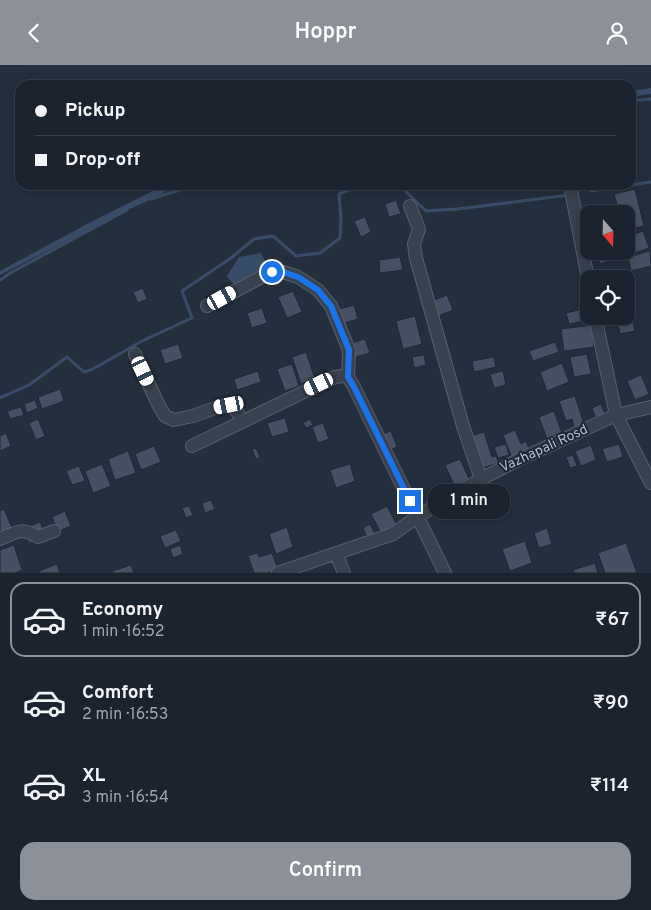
<!DOCTYPE html>
<meta charset="utf-8">
<style>
body{margin:0;font-family:Overpass,sans-serif;background:#242b36;color:#f1f3f6;height:100vh;display:flex;flex-direction:column;font-size:19px;white-space:nowrap}
*{box-sizing:border-box;margin:0}
p{font-size:16px;color:#a0a4aa}
.icon{flex:none;width:28px;height:28px;fill:none;stroke:currentColor;stroke-width:2;stroke-linecap:round;stroke-linejoin:round}
.map{position:relative;height:508px;overflow:hidden}
.sheet{display:flex;flex-direction:column;background:#1b232e;flex:1}
.sheet>*{flex:none}
.hud{position:absolute;left:15px;top:15px;width:621px;height:110px;border-radius:15px;box-shadow:0 2px 12px #0003,0 0 0 1px #39404a;display:grid;align-content:center;height:110px;padding:0 20px;background:#1b232e}
.needle{width:32px;rotate:160deg}
.tools{position:absolute;left:580px;top:140px;display:grid;gap:10px}
.tools a{display:grid;place-items:center;width:55px;height:55px;border-radius:10px;background:#1b232e;box-shadow:0 2px 12px #0003,0 0 0 1px #39404a;font-size:25px}
.end{position:absolute;width:22px;height:22px;margin:-11px;border:6px solid #1a73e8;background:#fff;box-shadow:0 0 0 2px #fff}
.from{border-radius:50%}
.bubble{position:absolute;height:35px;border-radius:15px;background:#1b232e;box-shadow:0 2px 12px #0003,0 0 0 1px #39404a;font-size:16px;font-weight:600;line-height:35px;text-align:center}
.car{position:absolute;width:15px;height:30px;margin:-15px -8px;border-radius:6px;box-shadow:0 0 4px 1px #0007;background:linear-gradient(#fff 24%,#345 0 40%,#fff 0 76%,#345 0 86%,#fff 0)}
.hud b{display:flex;align-items:center;gap:18px;height:48px;font-size:19px}
.hud b+b{border-top:1px solid #39404a}
.hud i{width:12px;height:12px;background:#f1f3f6}
ul{padding:9px 0 0;list-style:none}
li{display:flex;align-items:center;gap:15px;height:75px;margin:0 10px 8px;padding:0 10px;border:2px solid transparent;border-radius:15px}
li div{flex:1}
li b{display:block;font-size:19px}
li em{font-style:normal;font-weight:600}
li.active{border-color:#8c9099}
li>.icon{width:45px;height:45px;stroke-width:1.5}
.cta{display:flex;gap:10px;margin-top:auto;padding:10px 20px}
.cta a{flex:1;height:58px;border-radius:15px;background:#8c9099;color:#fff;font-size:20px;font-weight:600;line-height:58px;text-align:center}
header{display:flex;justify-content:space-between;align-items:center;height:65px;padding:0 20px;background:#8c9099;color:#fff;font-size:22px;font-weight:600}
.map>svg:first-child{display:block}
</style>
<header><svg class="icon" aria-label="back" viewBox="0 0 24 24"><path d="M15 5l-7 7 7 7"/></svg>Hoppr<svg class="icon" aria-label="person" viewBox="0 0 24 24"><circle cx="12" cy="8" r="4"/><path d="M4 21q1-7 8-7t8 7"/></svg></header>
<div class="map">
<svg width="651" height="508" viewBox="0 0 651 508">
<rect width="100%" height="100%" fill="#242f3e"/>
<!-- water -->
<path fill="#394c67" d="M651,23V29L631,32V26Z
M165,120H177L154,133L125,146L0,210V206L87,159Z
M261,188L270,206L237,224L227,211L239,192Z"/>
<g fill="none" stroke-linecap="round" stroke-linejoin="round">
<!-- stream -->
<path stroke="#394c67" stroke-width="3" d="M631,36L651,34
M631,120L651,117
M591,126L629,120
M151,134L196,120
M0,215L12,207L127,145
M0,333L29,320L67,292L84,307L93,304L142,276L192,253L182,226L231,193L254,174L273,171L296,191L320,188L340,173L341,155L339,129L354,123L368,121L402,123L426,146L458,144L569,130"/>
</g>
<!-- building -->
<path fill="#455162" stroke="#1f2835" d="M635,124L644,161L626,165V149H620L614,129Z
M396,135L401,149L389,152L385,139Z
M365,152L371,167L361,172L354,156Z
M643,166L649,183L629,190L626,182V172Z
M595,186H613L616,194L600,199Z
M650,186L651,201L631,206L628,192Z
M400,192L403,205L380,208L379,195Z
M143,223L147,234L138,238L133,227Z
M293,226L302,247L287,253L278,232Z
M447,230L453,245L433,253L427,238Z
M354,240L358,254L340,259L336,245Z
M262,243L267,258L252,263L247,248Z
M582,244L584,256L569,259L566,248Z
M631,248L635,266L620,269L616,251H626V249Z
M415,251L422,279L403,284L396,256Z
M599,251H614L615,257L601,260Z
M592,260L594,282L564,286L561,264Z
M365,274L370,288L352,293L348,279Z
M555,277L559,287L533,296L529,286Z
M178,279L183,293L165,299L160,285Z
M306,287L315,314L301,319L292,292Z
M587,289L591,309L574,312L570,292Z
M424,290L426,300L414,303L412,292Z
M494,292L496,302L474,307L472,296Z
M562,298L569,317L547,326L540,307Z
M292,299L299,321L285,326L277,304Z
M258,306L261,317L237,325L234,314Z
M503,306L506,320L494,323L490,309Z
M641,310L649,329L635,335L627,316Z
M60,324L64,336L42,344L38,332Z
M575,331L584,359L574,362L572,354L566,356L559,336Z
M35,335L38,343L27,348L24,339Z
M601,339L606,352L597,356L592,343Z
M21,342L24,350L10,354L7,346Z
M554,346L562,368L547,374L539,352Z
M285,353L289,367L272,372L267,358Z
M38,354L45,371L36,375L29,358Z
M310,354L313,360L306,363L303,358Z
M323,358L329,374L318,378L312,362Z
M515,365L521,379L526,376L530,386L512,393L503,370Z
M391,366L397,382L379,389L372,373Z
M484,367L492,392L496,391L499,398L482,403L471,371Z
M6,368L11,381L0,386V371Z
M506,379L509,390L498,393L494,382Z
M619,379L623,392L607,397L602,384Z
M591,380L596,395L581,401L575,386Z
M154,381L161,397L141,405L135,389Z
M256,383L260,392L256,394L252,385Z
M128,386L136,408L115,415L108,394Z
M573,390L577,401L570,403L566,392Z
M460,394L470,416L455,422L445,400Z
M102,399L111,421L93,428L85,406Z
M350,399L355,416L336,423L330,405Z
M79,401L85,416L72,420L66,406Z
M211,435L215,444L205,448L202,438Z
M189,441L193,450L186,453L182,443Z
M387,441L398,462L382,470L371,449Z
M4,444L12,463L0,476V446Z
M65,446L71,461L58,466L52,452Z
M40,457L46,471L29,478L23,464Z
M370,459L375,469L367,472L363,463Z
M287,462L293,482L276,489L269,469Z
M547,463L552,479L539,483L534,468Z
M176,465L181,476L165,483L160,471Z
M525,476L532,498L510,506L502,484Z
M626,478L637,508H605L598,488Z
M14,480L22,505L15,508H0V485Z
M180,480L183,489L173,493L170,484Z
M257,488L259,492L272,488L278,504L268,508H254L248,491Z
M595,498L598,508H574L573,505Z
M57,499L60,508H39V506Z
M131,500L134,508H114L113,506Z"/>
<g fill="none" stroke-linecap="round" stroke-linejoin="round">
<defs>
<path id="minor" d="M570,120L589,219
M410,141L419,164L414,179L416,193L463,361L481,414
M207,241L271,207H283L298,212L318,225L331,241L349,285L348,312
M595,251L616,350L651,418
M135,289L158,339L165,351L174,355L193,351L215,343L229,340L235,344L243,356
M192,381L335,312L342,311L348,312L354,322L445,508
M0,474C17,467 21,462 38,472L54,466
M336,488L344,508
M278,508L393,469L417,452L481,414L520,394L616,350L651,342"/>
</defs>
<!-- minor casing -->
<use href="#minor" stroke="#565f6c" stroke-width="14"/>
<!-- minor -->
<use href="#minor" stroke="#38414e" stroke-width="12"/>
</g>
<g fill="none" stroke-linecap="round" stroke-linejoin="round">
<!-- route -->
<path stroke="#1a73e8" stroke-width="6" d="M272,207H283L298,212L318,225L331,241L349,285L348,312L354,322L410,436"/>
</g>
<g text-anchor="middle" dominant-baseline="central" stroke-width="4" stroke-linejoin="round" paint-order="stroke">
<!-- street labels -->
<g font-size="14" fill="#b4bcc9" stroke="#1d2633">
<text transform="translate(544 384) rotate(-25)">Vazhapali Rosd</text>
</g>
</g>
</svg>
<div class="tools">
<a><svg class="needle" viewBox="-14 -14 28 28"><path d="M0-13l5 13h-10z" fill="#e53935"/><path d="M0 13l5-13h-10z" fill="#a0a4aa"/></svg></a>
<a><svg class="icon" aria-label="locate" viewBox="0 0 24 24"><circle cx="12" cy="12" r="6"/><path d="M12 2v4M12 18v4M2 12h4M18 12h4"/></svg></a>
</div>
<i class="end from" style="left:272px;top:207px"></i>
<i class="end" style="left:410px;top:436px"></i>
<div class="bubble" style="left:428px;top:419px;width:82px">1 min</div>
<i class="car" style="left:222px;top:233px;rotate:61deg"></i>
<i class="car" style="left:143px;top:306px;rotate:155deg"></i>
<i class="car" style="left:319px;top:319px;rotate:244deg"></i>
<i class="car" style="left:229px;top:340px;rotate:259deg"></i>
<div class="hud">
<b><i class="from"></i>Pickup</b>
<b><i></i>Drop-off</b>
</div>
</div>
<section class="sheet">
<ul>
<li class="active"><svg class="icon" aria-label="car" viewBox="0 0 24 24"><path d="M5 17H2v-5l4-1 3-4h7l3 4 3 1v5h-3M9 17h6M6 11h13"/><circle cx="7" cy="17" r="2"/><circle cx="17" cy="17" r="2"/></svg><div><b>Economy</b><p>1 min · 16:52</p></div><em>₹67</em></li>
<li><svg class="icon" aria-label="car" viewBox="0 0 24 24"><path d="M5 17H2v-5l4-1 3-4h7l3 4 3 1v5h-3M9 17h6M6 11h13"/><circle cx="7" cy="17" r="2"/><circle cx="17" cy="17" r="2"/></svg><div><b>Comfort</b><p>2 min · 16:53</p></div><em>₹90</em></li>
<li><svg class="icon" aria-label="car" viewBox="0 0 24 24"><path d="M5 17H2v-5l4-1 3-4h7l3 4 3 1v5h-3M9 17h6M6 11h13"/><circle cx="7" cy="17" r="2"/><circle cx="17" cy="17" r="2"/></svg><div><b>XL</b><p>3 min · 16:54</p></div><em>₹114</em></li>
</ul>
<div class="cta"><a>Confirm</a></div>
</section>
